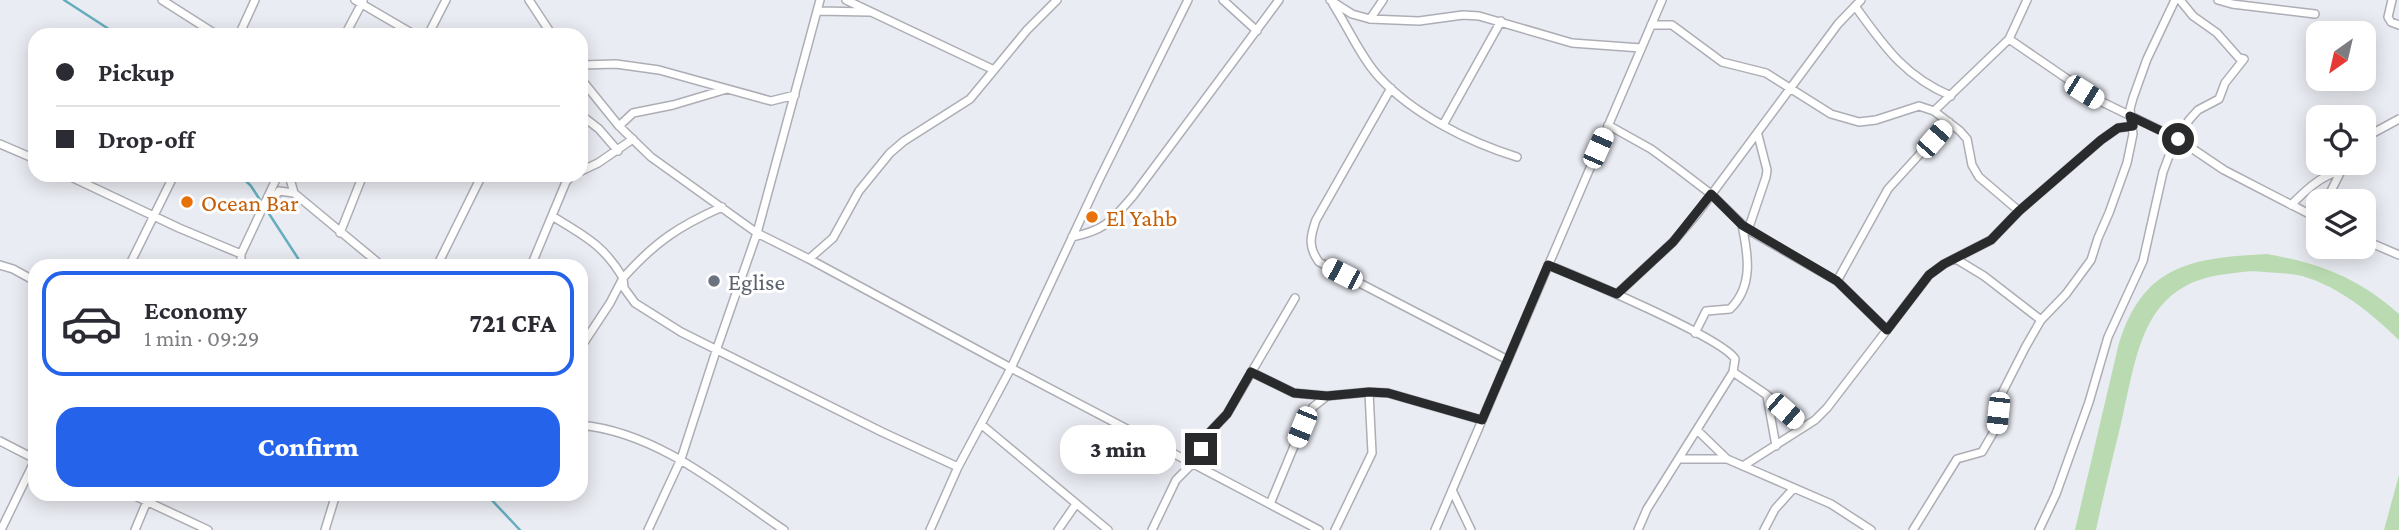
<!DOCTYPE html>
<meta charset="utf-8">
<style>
body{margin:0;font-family:"Crimson Pro",serif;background:#f2f2f3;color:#2b2b33;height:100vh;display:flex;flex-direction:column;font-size:26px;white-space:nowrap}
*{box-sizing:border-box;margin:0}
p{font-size:23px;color:#7c7c81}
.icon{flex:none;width:38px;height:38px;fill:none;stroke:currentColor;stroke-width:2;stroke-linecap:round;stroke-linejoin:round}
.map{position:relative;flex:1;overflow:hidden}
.drawer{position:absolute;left:28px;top:259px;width:560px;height:242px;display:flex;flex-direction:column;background:#fff;border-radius:21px;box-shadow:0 4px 18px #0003}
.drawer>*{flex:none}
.guide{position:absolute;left:28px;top:28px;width:560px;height:154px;border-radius:21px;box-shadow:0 4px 18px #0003;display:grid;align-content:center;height:154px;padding:0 28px;background:#fff}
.needle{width:46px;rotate:214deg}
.controls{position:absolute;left:2306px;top:21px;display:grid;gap:14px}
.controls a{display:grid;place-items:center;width:70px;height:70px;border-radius:14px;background:#fff;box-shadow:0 4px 18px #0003;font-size:35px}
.end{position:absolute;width:32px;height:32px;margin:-16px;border:9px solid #292a2c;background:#fff;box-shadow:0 0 0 4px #fff}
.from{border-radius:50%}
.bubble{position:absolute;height:49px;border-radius:21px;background:#fff;box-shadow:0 4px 18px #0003;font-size:23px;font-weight:800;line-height:49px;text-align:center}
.car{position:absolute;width:21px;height:42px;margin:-21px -10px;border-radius:9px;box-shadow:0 0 5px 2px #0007;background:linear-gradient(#fff 24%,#345 0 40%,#fff 0 76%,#345 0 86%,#fff 0)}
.guide b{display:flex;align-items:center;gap:24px;height:66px;font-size:26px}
.guide b+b{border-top:2px solid #e1e1e2}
.guide i{width:18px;height:18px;background:#2b2b33}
ul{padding:12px 0 0;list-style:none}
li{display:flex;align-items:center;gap:21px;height:105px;margin:0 14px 10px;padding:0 14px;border:4px solid #e1e1e2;border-radius:21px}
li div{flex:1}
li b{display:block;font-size:26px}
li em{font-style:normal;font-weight:800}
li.active{border-color:#2563eb}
li>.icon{width:63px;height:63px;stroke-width:1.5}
.action{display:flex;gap:14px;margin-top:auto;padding:14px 28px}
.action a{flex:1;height:80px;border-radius:21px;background:#2563eb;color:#fff;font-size:28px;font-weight:800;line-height:80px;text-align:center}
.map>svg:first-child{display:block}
</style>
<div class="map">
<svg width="2399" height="530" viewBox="0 0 2399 530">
<rect width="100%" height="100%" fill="#eaecf3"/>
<!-- green -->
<path fill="#badbb2" d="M2267,254C2321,264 2357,277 2399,314V340C2371,313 2340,287 2302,276C2290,273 2276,273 2264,272C2252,270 2240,272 2227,274C2145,283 2138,348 2123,415C2114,453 2104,492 2096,530H2075L2118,347C2142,265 2190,258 2267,254Z
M2399,475V530H2384Z"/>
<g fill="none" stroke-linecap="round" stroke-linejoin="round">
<!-- stream -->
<path stroke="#66adbe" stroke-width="2.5" d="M64,0L118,35
M240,175L251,186L303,266
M486,494L520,530"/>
<defs>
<path id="street" d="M162,0L217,35
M355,0L415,35
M529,0L552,35
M846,0L994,70
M1223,0L1257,31
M1330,0L1352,14L1370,19L1419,21L1463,15L1479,16L1572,43L1641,48
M2218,0L2232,4L2315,14
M2392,0L2388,17L2391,22L2399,25
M1333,4C1347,26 1362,59 1379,77C1414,115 1469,142 1517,157
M1855,6C1884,46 1904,76 1951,96
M818,11L869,12
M1370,19L1383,0
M1651,25H1672L1722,62L1766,73L1831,114L1859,122L1876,120L1919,106L1934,111L1960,131L1967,139L1972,165L1979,177L2019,211
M239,35L255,0
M345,35L363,1
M428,35L446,0
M2009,39L2098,100L2178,139L2224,170L2319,219
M581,65L616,64L659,70L771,101L795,95
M581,79L619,126L651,157L757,233L809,259L1011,368L1319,530
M1391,88L1316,220C1310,237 1308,247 1319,262L1506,359
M1934,111L2009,39L2027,0
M581,115L599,129L618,151
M1443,125L1501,21
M1608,125L1651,149L1677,168L1711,194L1748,230L1837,281L1887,330
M619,126L633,113L673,105L727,89
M2364,138L2399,119
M0,144L35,159
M581,171L598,163L633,139
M67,175L179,228L241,254
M289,175L294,193
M2326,201L2345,163
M265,202H271L279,191L294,193L382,266
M2291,205C2305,191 2320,176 2340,171
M552,216C583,235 604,245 623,278C655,242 679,226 722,207
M1748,230L1766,177L1767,170L1758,135
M340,233L363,175
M1072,237C1106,230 1111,221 1133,196L1279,0
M2364,240L2399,255
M809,259L833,238L859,191L890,153L904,141L970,99L1027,30L1057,0
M1956,259L1984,276L2041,320
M0,265L13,269L35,281
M1548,265C1578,277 1723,338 1735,359L1733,372L1647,509L1638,530
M129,266L174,175
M241,266V254L278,175
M437,266L482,175
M531,266L566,182L572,175
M623,278L624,288L635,303L681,332L882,432L958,467
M1837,281L1888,189L1949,122
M1617,294L1673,242L1697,214L1838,24L1861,0
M1695,333L1706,311L1730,309C1754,286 1748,254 1742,225
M581,347L610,303L623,278
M1251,372L1294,393L1327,396L1369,392L1388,393L1482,420
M1733,372L1767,395L1803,427
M1767,396L1776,446
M581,425C659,433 722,488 784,530
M982,425L1108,530
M1697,430L1727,459L1831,504L1871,530
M0,441L35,459
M1680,459H1726
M1743,466L1815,420L1827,408L1929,275L1944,264L1991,240L2019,211L2101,140L2118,128L2133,126
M1452,490L1471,530
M131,494L208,530
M1270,504L1302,427L1313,407L1327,396
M1,530L35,460
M135,530L150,494
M325,530L336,494
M648,530L681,459L717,348L757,233L820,0
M930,530L958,467L1011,368L1098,182L1188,0
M1058,530L1076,504
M1152,530L1176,480L1192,464L1209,433L1227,414L1295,298
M1335,530L1372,453L1369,392
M1435,530L1662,0
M1764,530L1775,509L1794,488
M1913,530L1957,459L1982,452L1996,428L2000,397L2026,346L2041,320L2066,294L2091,260L2098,238L2109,213L2127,163L2133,134L2130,109L2133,98L2147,59L2175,0
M2039,530L2056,494L2089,402L2108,337L2143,261L2163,172L2169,156L2189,120L2198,110L2219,99L2225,83L2244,59L2239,58L2217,33L2193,16L2180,0"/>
</defs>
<!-- street casing -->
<use href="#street" stroke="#adaeb5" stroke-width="10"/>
<!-- street -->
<use href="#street" stroke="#fff" stroke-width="7"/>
</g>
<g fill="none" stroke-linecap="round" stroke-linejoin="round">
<!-- route -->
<path stroke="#292a2c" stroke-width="9" d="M1201,449L1209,433L1227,414L1251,372L1294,393L1327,396L1369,392L1388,393L1482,420L1548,265L1617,294L1673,242L1711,194L1742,225L1837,281L1887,330L1929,275L1944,264L1991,240L2019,211L2101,140L2118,128L2133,126L2130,116L2178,139"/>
</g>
<!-- markers -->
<g fill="#e8710a" stroke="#fff" stroke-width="2.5">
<circle cx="187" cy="202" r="7"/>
<circle cx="1092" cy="217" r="7"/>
</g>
<circle fill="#6b7280" stroke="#fff" stroke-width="2.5" cx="714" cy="281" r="7"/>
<g text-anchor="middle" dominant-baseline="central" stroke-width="6" stroke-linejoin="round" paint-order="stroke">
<!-- food labels -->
<g font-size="24" fill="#c56008" stroke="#fff" text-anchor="start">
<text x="201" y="202">Ocean Bar</text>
<text x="1106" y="217">El Yahb</text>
</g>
<!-- worship labels -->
<g font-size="24" fill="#5b616d" stroke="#fff" text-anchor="start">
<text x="728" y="281">Eglise</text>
</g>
</g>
</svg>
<div class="controls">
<a><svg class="needle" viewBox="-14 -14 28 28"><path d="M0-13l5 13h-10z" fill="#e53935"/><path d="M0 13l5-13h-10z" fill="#7c7c81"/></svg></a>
<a><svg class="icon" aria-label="locate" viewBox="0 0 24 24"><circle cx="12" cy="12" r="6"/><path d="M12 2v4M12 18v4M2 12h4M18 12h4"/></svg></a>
<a><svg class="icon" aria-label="layers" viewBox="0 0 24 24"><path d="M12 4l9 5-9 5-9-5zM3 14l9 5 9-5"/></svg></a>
</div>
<i class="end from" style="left:2178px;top:139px"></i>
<i class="end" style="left:1201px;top:449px"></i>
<div class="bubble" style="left:1060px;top:425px;width:116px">3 min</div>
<i class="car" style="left:2084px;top:92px;rotate:122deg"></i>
<i class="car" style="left:1934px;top:139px;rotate:41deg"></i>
<i class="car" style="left:1598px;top:148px;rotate:24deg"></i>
<i class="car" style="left:1342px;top:274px;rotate:297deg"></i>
<i class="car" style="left:1785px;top:411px;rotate:131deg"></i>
<i class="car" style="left:1998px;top:413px;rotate:186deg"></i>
<i class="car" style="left:1302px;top:427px;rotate:202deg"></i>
<div class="guide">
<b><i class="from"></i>Pickup</b>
<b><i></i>Drop-off</b>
</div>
<section class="drawer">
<ul>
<li class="active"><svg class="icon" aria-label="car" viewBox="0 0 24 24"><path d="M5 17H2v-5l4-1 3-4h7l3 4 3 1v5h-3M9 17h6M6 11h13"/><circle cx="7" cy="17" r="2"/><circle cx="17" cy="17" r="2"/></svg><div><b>Economy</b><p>1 min · 09:29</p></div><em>721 CFA</em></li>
</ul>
<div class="action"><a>Confirm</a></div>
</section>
</div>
